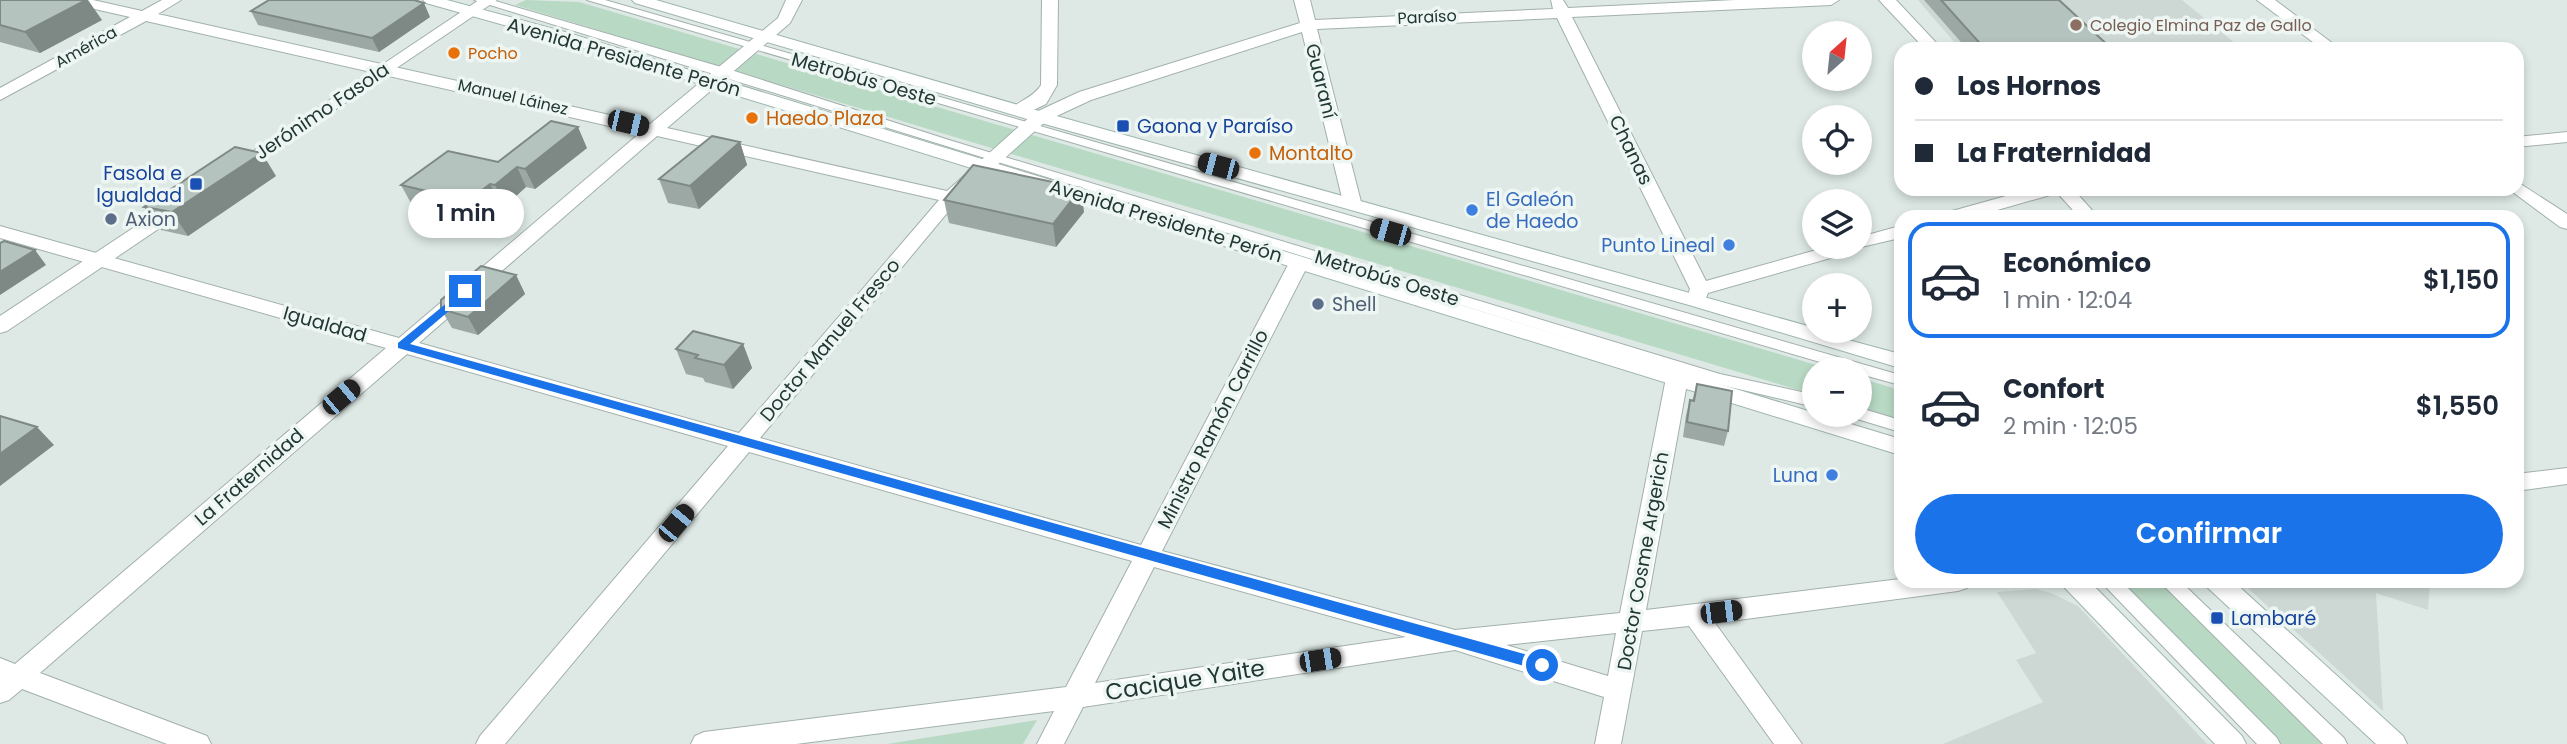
<!DOCTYPE html>
<html lang="es">
<meta charset="utf-8">
<style>
body{margin:0;font-family:Poppins,sans-serif;background:#f2f2f3;color:#1f2937;height:100vh;display:flex;flex-direction:column;font-size:26px;white-space:nowrap}
*{box-sizing:border-box;margin:0}
p{font-size:23px;color:#747a83}
.icon{flex:none;width:38px;height:38px;fill:none;stroke:currentColor;stroke-width:2;stroke-linecap:round;stroke-linejoin:round}
.map{position:relative;flex:1;overflow:hidden}
.details{position:absolute;left:1894px;top:210px;width:630px;height:378px;display:flex;flex-direction:column;background:#fff;border-radius:21px;box-shadow:0 4px 10px #0003}
.details>*{flex:none}
.top-card{position:absolute;left:1894px;top:42px;width:630px;height:154px;border-radius:21px;box-shadow:0 4px 10px #0003;display:grid;align-content:center;height:154px;padding:0 21px;background:#fff}
.needle{width:46px;rotate:27deg}
.controls{position:absolute;left:1802px;top:21px;display:grid;gap:14px}
.controls a{display:grid;place-items:center;width:70px;height:70px;border-radius:50%;background:#fff;box-shadow:0 4px 10px #0003;font-size:35px}
.end{position:absolute;width:32px;height:32px;margin:-16px;border:9px solid #1a73e8;background:#fff;box-shadow:0 0 0 4px #fff}
.from{border-radius:50%}
.bubble{position:absolute;height:49px;border-radius:24px;background:#fff;box-shadow:0 4px 10px #0003;font-size:23px;font-weight:600;line-height:49px;text-align:center}
.car{position:absolute;width:21px;height:42px;margin:-21px -10px;border-radius:9px;box-shadow:0 0 5px 2px #0007;background:linear-gradient(#222 24%,#8ab4d8 0 40%,#222 0 76%,#8ab4d8 0 86%,#222 0)}
.top-card b{display:flex;align-items:center;gap:24px;height:66px;font-size:26px}
.top-card b+b{border-top:2px solid #e0e1e3}
.top-card i{width:18px;height:18px;background:#1f2937}
ul{padding:12px 0 0;list-style:none}
li{display:flex;align-items:center;gap:21px;height:116px;margin:0 14px 10px;padding:0 7px;border:4px solid transparent;border-radius:21px}
li div{flex:1}
li b{display:block;font-size:26px}
li em{font-style:normal;font-weight:600}
li.on{border-color:#1a73e8}
li>.icon{width:63px;height:63px;stroke-width:1.5}
.action{display:flex;gap:14px;margin-top:auto;padding:14px 21px}
.action a{flex:1;height:80px;border-radius:42px;background:#1a73e8;color:#fff;font-size:28px;font-weight:600;line-height:80px;text-align:center}
.map>svg:first-child{display:block}
</style>
<div class="map">
<svg width="2567" height="744" viewBox="0 0 2567 744">
<rect width="100%" height="100%" fill="#dee9e5"/>
<!-- built -->
<path fill="#cdd8d4" d="M1918,0H2182L2242,49H1960Z
M2240,581H2430L2428,610L2376,593L2383,711Z
M2036,589L2051,593L2078,606L2207,744H1943L2043,702L2016,660L2036,653L1997,592Z"/>
<!-- green -->
<path fill="#b8d9c4" d="M526,0L579,2L1830,369H1815V395L515,5Z
M1860,378L1900,390V421L1860,409Z
M2163,582L2329,744H2275L2121,589Z
M1037,720L1023,744H887Z"/>
<g fill="none" stroke-linecap="round" stroke-linejoin="round">
<defs>
<path id="service" d="M474,0H492L728,69L949,140L1720,374L1815,395V407L1713,383Z
M587,0H605L1900,375V385L1860,374V369H1844Z
M1860,408L1900,420V432L1854,418L1852,415H1860Z
M2100,581H2121L2277,738L2280,744H2257Z
M2159,581H2180L2344,738L2347,744H2323Z"/>
<path id="minor" d="M65,0H93L142,11L162,0H181L158,14L650,124L778,18L786,0H802L790,23L667,128L947,191L1034,113L1079,92L1300,23L1294,0H1310L1315,20L1553,9L1551,0H1563L1568,8L1735,0H1839L1831,5L1572,17L1706,281L1827,247H1860V237L1900,226V238L1857,248L1855,251L1708,293L1703,305H1689L1686,300L1690,289L1557,18L1317,29L1361,202L1358,206H1346L1343,202L1302,32L1091,100L1046,121L957,201L760,438L1141,545L1289,263L1292,259H1306L1309,263L1162,551L1455,630L1620,613L1666,378L1670,373L1677,371L1684,373L1688,378L1646,610L1900,579V581H1970L1967,588L1958,591L1715,623L1802,744H1774L1689,626L1642,631L1621,744H1595L1604,697L1455,650L1083,707L1064,744H1037L1054,711L796,744H691L695,736L704,732L1066,687L1132,561L749,452L505,744H476L480,736L728,446L407,354L40,673L207,736L211,744H167L22,689L9,700L0,703V658L15,664L386,348L0,238V226L399,338L640,133L146,21L0,100V88L130,17L68,3ZM657,136L939,200L739,433L419,343ZM1154,567L1406,637L1095,683ZM1616,633L1608,676L1506,645Z
M1042,0H1058L1057,85L1046,104L1025,114H1013L1011,110C1020,99 1032,99 1041,85Z
M2257,0H2275L2340,49H2322Z
M2567,132V142L2516,147V137Z
M2516,181L2567,214V229L2560,227L2510,190L2516,189Z
M2031,189H2060L2057,193L1973,217H1943L1945,213Z"/>
<path id="tertiary" d="M479,0H497L243,172L237,173L228,168Z
M1879,0H1896L1942,49H1925Z
M2054,189H2073L2098,217H2079Z
M178,201L187,207L185,211L7,331L0,333V316L171,203Z
M2567,468V484L2516,491V474Z"/>
<path id="secondary" d="M423,0H447L565,32L1900,439V455L554,39L426,3Z
M632,0H656L1046,113L1815,328V331L1900,354V368L1689,305L1034,121L635,3Z
M2062,581H2089L2242,736L2246,744H2215L2065,588Z
M2205,581H2233L2403,736L2407,744H2376L2208,588Z"/>
</defs>
<!-- service casing -->
<use href="#service" stroke="#a2b0ac" stroke-width="2"/>
<!-- minor casing -->
<use href="#minor" stroke="#a2b0ac" stroke-width="2"/>
<!-- tertiary casing -->
<use href="#tertiary" stroke="#a2b0ac" stroke-width="2"/>
<!-- secondary casing -->
<use href="#secondary" stroke="#9eb4ae" stroke-width="2"/>
<!-- service -->
<use href="#service" fill="#fff" fill-rule="evenodd"/>
<!-- minor -->
<use href="#minor" fill="#fff" fill-rule="evenodd"/>
<!-- tertiary -->
<use href="#tertiary" fill="#fff" fill-rule="evenodd"/>
<!-- secondary -->
<use href="#secondary" fill="#fff" fill-rule="evenodd"/>
</g>
<!-- wall -->
<path fill="#9ba8a3" d="M0,0L102,20L40,53L0,42Z
M1924,0H2059L2112,49H1967Z
M251,11L430,17L379,52L258,25Z
M740,142L747,165L699,209L668,203L659,179Z
M587,148L535,189L526,187L505,206L500,204L479,221L412,205L401,185L498,162Z
M276,176L188,236L161,230L144,207Z
M944,200L1084,212L1056,247L949,223Z
M516,275L525,294L478,335L452,328L441,309Z
M743,344L752,368L733,389L705,382L703,378L686,374L676,349Z
M1697,384L1728,431L1724,446L1683,437L1686,415L1690,400L1692,401Z"/>
<!-- shaded-wall -->
<path fill="#7e8885" d="M86,0H88L102,20L40,53L25,32Z
M424,3L430,17L379,52L372,38Z
M578,127L587,148L535,189L525,169Z
M740,142L747,165L699,209L690,186Z
M262,153L276,176L188,236L172,212Z
M517,167L526,187L505,206L495,185Z
M490,184L500,204L479,221L468,201Z
M1081,188L1084,212L1056,247L1053,224Z
M35,250L46,265L0,295V272Z
M516,275L525,294L478,335L468,317Z
M743,344L752,368L733,389L724,365Z
M37,427L54,445L0,486V454Z"/>
<!-- building -->
<path fill="#b4c3be" stroke="#7e8885" stroke-width="2" d="M0,0H86L25,32L0,25Z
M269,0H414L424,3L372,38L251,11Z
M1941,0H2059L2112,49H1985Z
M551,121L578,127L525,169L517,167L495,185L490,184L468,201L401,185L448,151L498,162Z
M712,136L740,142L690,186L659,179Z
M235,147L262,153L172,212L144,207Z
M973,165L1081,188L1053,224L944,200Z
M4,241L35,250L0,272V243Z
M481,266L516,275L468,317L441,309V300Z
M693,331L743,344L724,365L695,358L698,355L676,349Z
M1697,384L1732,391L1728,431L1687,422L1690,400L1694,401Z
M0,416L37,427L0,454Z"/>
<!-- route -->
<path fill="#1a73e8" d="M465,288L471,291L469,294L410,344L1542,659L1549,665L1542,671L398,348V343Z"/>
<!-- markers -->
<circle fill="#8d6e63" stroke="#eef6f3" stroke-width="2.5" cx="2076" cy="25" r="7"/>
<g fill="#e8710a" stroke="#eef6f3" stroke-width="2.5">
<circle cx="454" cy="53" r="7"/>
<circle cx="752" cy="118" r="7"/>
<circle cx="1255" cy="153" r="7"/>
</g>
<g fill="#1a4fb4" stroke="#eef6f3" stroke-width="2.5">
<rect x="1116" y="119" width="14" height="14" rx="3.5"/>
<rect x="189" y="177" width="14" height="14" rx="3.5"/>
<rect x="2210" y="611" width="14" height="14" rx="3.5"/>
</g>
<g fill="#3f7fe0" stroke="#eef6f3" stroke-width="2.5">
<circle cx="1472" cy="210" r="7"/>
<circle cx="1729" cy="245" r="7"/>
<circle cx="1832" cy="475" r="7"/>
</g>
<g fill="#5c6f8a" stroke="#eef6f3" stroke-width="2.5">
<circle cx="111" cy="219" r="7"/>
<circle cx="1318" cy="304" r="7"/>
</g>
<g text-anchor="middle" dominant-baseline="central" stroke-width="7" stroke-linejoin="round" paint-order="stroke">
<!-- far-street labels -->
<g font-size="16" fill="#213733" stroke="#eef6f3">
<text transform="translate(1427 17) rotate(-3)">Paraíso</text>
<text transform="translate(86 47) rotate(-29)">América</text>
<text transform="translate(513 97) rotate(13)">Manuel Láinez</text>
</g>
<!-- far-education labels -->
<g font-size="16" fill="#785e54" stroke="#eef6f3" text-anchor="start">
<text x="2090" y="25">Colegio Elmina Paz de Gallo</text>
</g>
<!-- far-food labels -->
<g font-size="16" fill="#c56008" stroke="#eef6f3" text-anchor="start">
<text x="468" y="53">Pocho</text>
</g>
<!-- street labels -->
<g font-size="19" fill="#213733" stroke="#eef6f3">
<text transform="translate(624 57) rotate(16)">Avenida Presidente Perón</text>
<text transform="translate(864 79) rotate(16)">Metrobús Oeste</text>
<text transform="translate(1321 81) rotate(76)">Guaraní</text>
<text transform="translate(322 111) rotate(-34)">Jerónimo Fasola</text>
<text transform="translate(1631 150) rotate(64)">Chanas</text>
<text transform="translate(1166 221) rotate(17)">Avenida Presidente Perón</text>
<text transform="translate(1387 278) rotate(17)">Metrobús Oeste</text>
<text transform="translate(325 324) rotate(16)">Igualdad</text>
<text transform="translate(830 340) rotate(-50)">Doctor Manuel Fresco</text>
<text transform="translate(1213 429) rotate(-63)">Ministro Ramón Carrillo</text>
<text transform="translate(249 477) rotate(-41)">La Fraternidad</text>
<text transform="translate(1643 561) rotate(-80)">Doctor Cosme Argerich</text>
</g>
<!-- food labels -->
<g font-size="19" fill="#c56008" stroke="#eef6f3" text-anchor="start">
<text x="766" y="118">Haedo Plaza</text>
<text x="1269" y="153">Montalto</text>
</g>
<!-- transit labels -->
<g font-size="19" fill="#164399" stroke="#eef6f3" text-anchor="start">
<text x="1137" y="126">Gaona y Paraíso</text>
<text x="182" y="173" text-anchor="end">Fasola e<tspan x="182" dy="22">Igualdad</tspan></text>
<text x="2231" y="618">Lambaré</text>
</g>
<!-- shop labels -->
<g font-size="19" fill="#366cbe" stroke="#eef6f3" text-anchor="end">
<text x="1486" y="199" text-anchor="start">El Galeón<tspan x="1486" dy="22">de Haedo</tspan></text>
<text x="1715" y="245">Punto Lineal</text>
<text x="1818" y="475">Luna</text>
</g>
<!-- service labels -->
<g font-size="19" fill="#4e5e75" stroke="#eef6f3" text-anchor="start">
<text x="125" y="219">Axion</text>
<text x="1332" y="304">Shell</text>
</g>
<!-- near-street labels -->
<g font-size="23" fill="#213733" stroke="#eef6f3">
<text transform="translate(1185 680) rotate(-9)">Cacique Yaite</text>
</g>
</g>
</svg>
<div class="controls">
<a><svg class="needle" viewBox="-14 -14 28 28"><path d="M0-13l5 13h-10z" fill="#e53935"/><path d="M0 13l5-13h-10z" fill="#747a83"/></svg></a>
<a><svg class="icon" aria-label="locate" viewBox="0 0 24 24"><circle cx="12" cy="12" r="6"/><path d="M12 2v4M12 18v4M2 12h4M18 12h4"/></svg></a>
<a><svg class="icon" aria-label="layers" viewBox="0 0 24 24"><path d="M12 4l9 5-9 5-9-5zM3 14l9 5 9-5"/></svg></a>
<a>+</a>
<a>−</a>
</div>
<i class="end from" style="left:1542px;top:665px"></i>
<i class="end" style="left:465px;top:291px"></i>
<div class="bubble" style="left:408px;top:189px;width:116px">1 min</div>
<i class="car" style="left:628px;top:123px;rotate:103deg"></i>
<i class="car" style="left:1218px;top:166px;rotate:285deg"></i>
<i class="car" style="left:1390px;top:232px;rotate:286deg"></i>
<i class="car" style="left:341px;top:397px;rotate:50deg"></i>
<i class="car" style="left:676px;top:523px;rotate:40deg"></i>
<i class="car" style="left:1721px;top:612px;rotate:83deg"></i>
<i class="car" style="left:1320px;top:660px;rotate:81deg"></i>
<div class="top-card">
<b><i class="from"></i>Los Hornos</b>
<b><i></i>La Fraternidad</b>
</div>
<section class="details">
<ul>
<li class="on"><svg class="icon" aria-label="car" viewBox="0 0 24 24"><path d="M5 17H2v-5l4-1 3-4h7l3 4 3 1v5h-3M9 17h6M6 11h13"/><circle cx="7" cy="17" r="2"/><circle cx="17" cy="17" r="2"/></svg><div><b>Económico</b><p>1 min · 12:04</p></div><em>$1,150</em></li>
<li><svg class="icon" aria-label="car" viewBox="0 0 24 24"><path d="M5 17H2v-5l4-1 3-4h7l3 4 3 1v5h-3M9 17h6M6 11h13"/><circle cx="7" cy="17" r="2"/><circle cx="17" cy="17" r="2"/></svg><div><b>Confort</b><p>2 min · 12:05</p></div><em>$1,550</em></li>
</ul>
<div class="action"><a>Confirmar</a></div>
</section>
</div>
